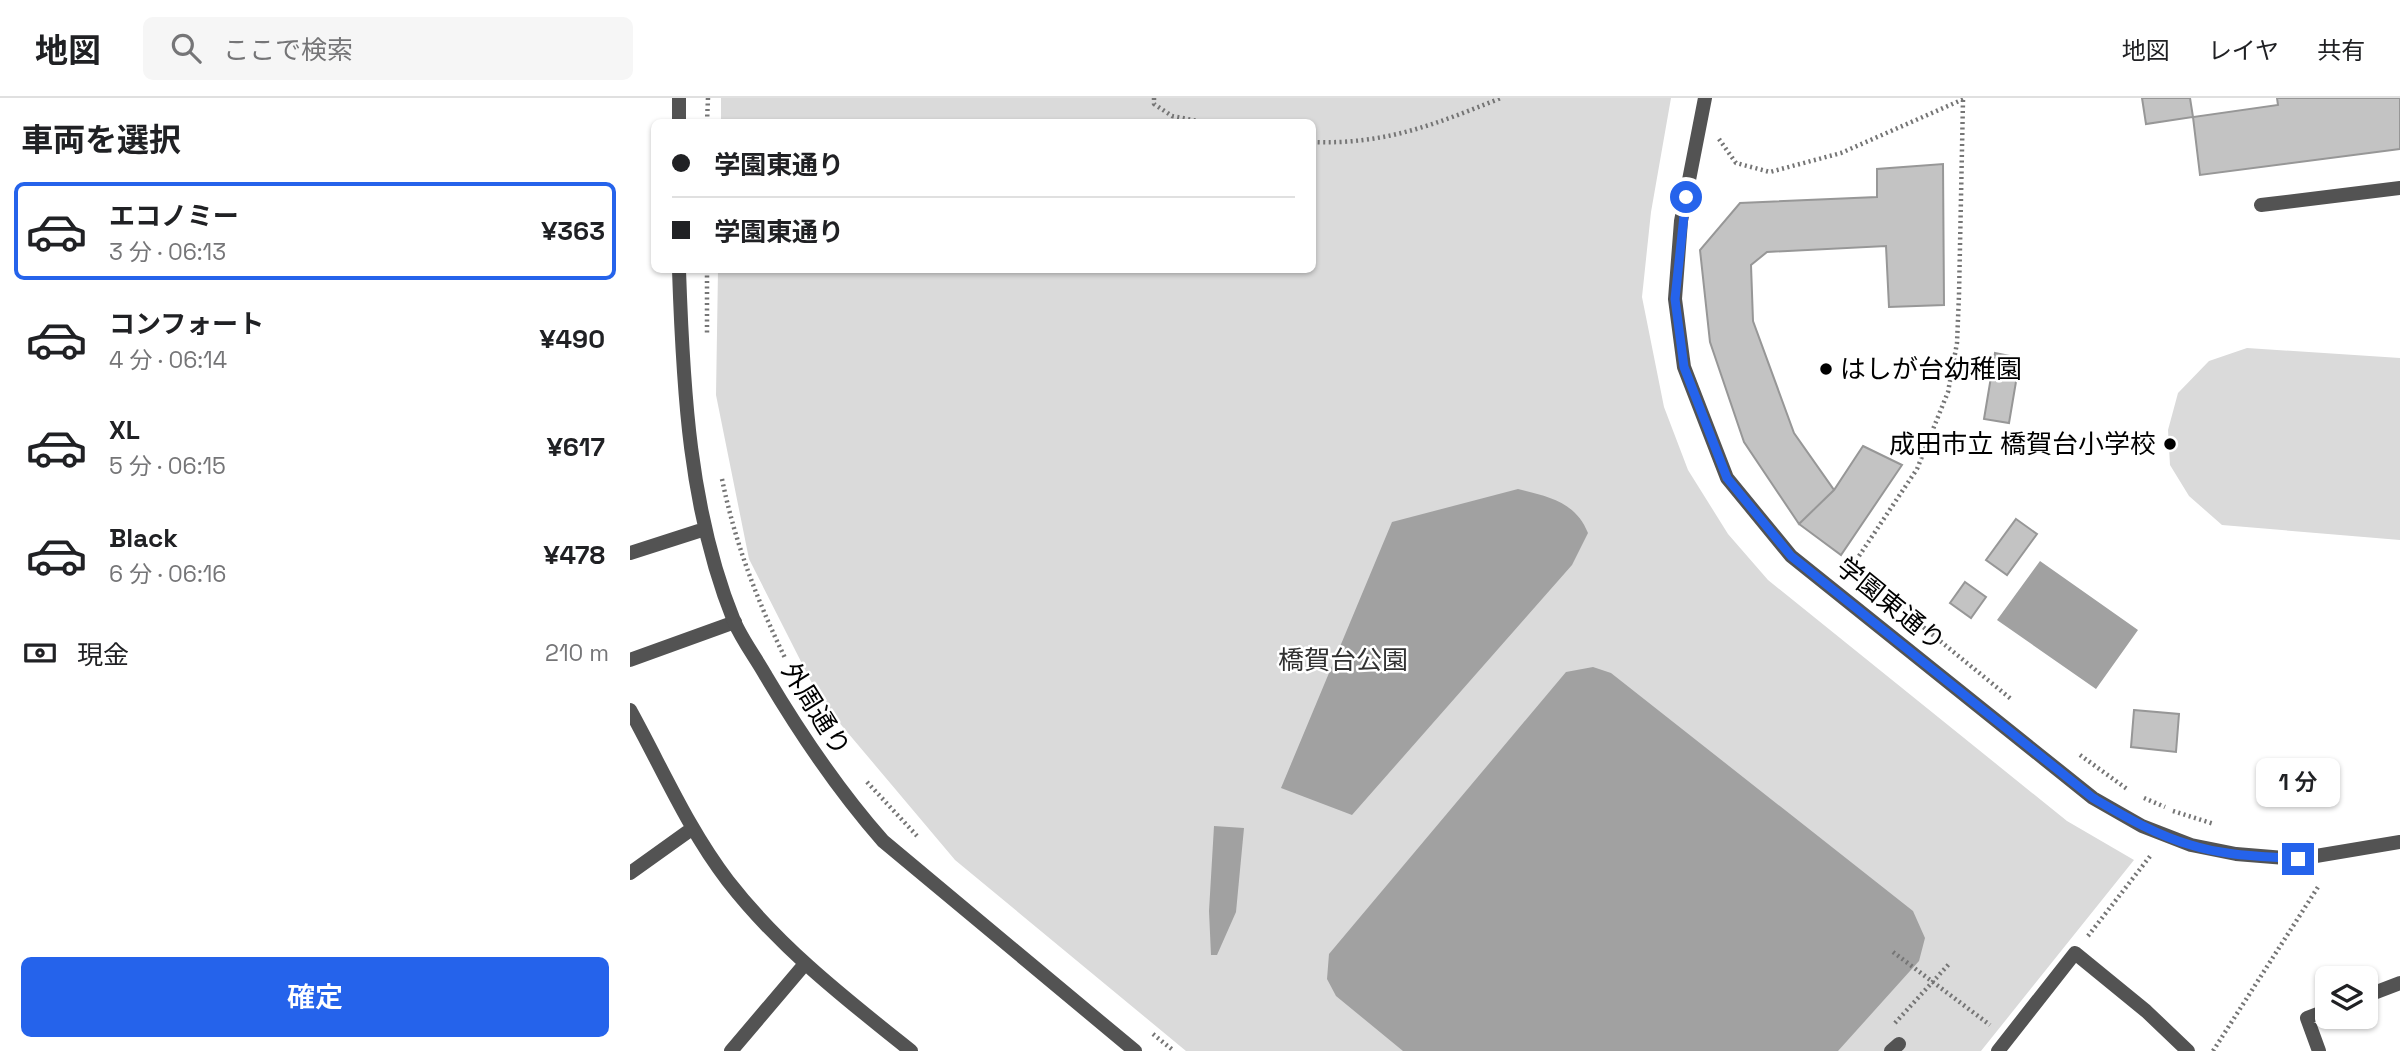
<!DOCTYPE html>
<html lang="ja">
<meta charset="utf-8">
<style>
body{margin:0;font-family:"Space Grotesk","Noto Sans JP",sans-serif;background:#f6f6f6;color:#202124;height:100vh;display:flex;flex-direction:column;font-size:26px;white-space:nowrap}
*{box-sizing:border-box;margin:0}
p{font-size:23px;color:#757577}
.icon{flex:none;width:38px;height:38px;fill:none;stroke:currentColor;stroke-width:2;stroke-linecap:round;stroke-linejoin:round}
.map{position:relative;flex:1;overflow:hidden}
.details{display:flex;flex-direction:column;background:#fff;width:630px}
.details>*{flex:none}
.top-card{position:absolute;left:21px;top:21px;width:665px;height:154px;border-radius:10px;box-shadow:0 2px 5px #0004;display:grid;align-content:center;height:154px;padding:0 21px;background:#fff}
.fabs{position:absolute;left:1685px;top:868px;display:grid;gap:14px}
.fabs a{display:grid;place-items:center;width:63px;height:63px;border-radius:10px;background:#fff;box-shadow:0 2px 5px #0004;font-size:35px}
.end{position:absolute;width:32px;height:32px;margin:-16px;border:9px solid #2563eb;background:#fff;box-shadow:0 0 0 4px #fff}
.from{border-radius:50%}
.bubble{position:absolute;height:49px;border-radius:10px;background:#fff;box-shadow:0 2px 5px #0004;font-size:23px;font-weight:600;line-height:49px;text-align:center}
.top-card b{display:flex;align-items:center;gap:24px;height:66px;font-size:26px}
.top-card b+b{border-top:2px solid #e0e0e0}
.top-card i{width:18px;height:18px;background:#202124}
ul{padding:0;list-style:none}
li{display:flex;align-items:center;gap:21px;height:98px;margin:0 14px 10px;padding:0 7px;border:4px solid transparent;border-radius:10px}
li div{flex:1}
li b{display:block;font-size:26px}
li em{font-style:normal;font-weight:600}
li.active{border-color:#2563eb}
li>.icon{width:63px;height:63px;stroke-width:1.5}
h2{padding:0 21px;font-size:32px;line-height:84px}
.pay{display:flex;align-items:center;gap:18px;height:77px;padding:0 21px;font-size:26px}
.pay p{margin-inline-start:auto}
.cta{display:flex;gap:14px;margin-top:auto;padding:14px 21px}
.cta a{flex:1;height:80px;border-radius:10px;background:#2563eb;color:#fff;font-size:28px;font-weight:600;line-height:80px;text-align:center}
header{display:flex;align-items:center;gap:42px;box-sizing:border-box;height:98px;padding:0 35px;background:#fff;border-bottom:2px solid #e0e0e0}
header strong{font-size:33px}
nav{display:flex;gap:38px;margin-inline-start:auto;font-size:24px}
.search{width:490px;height:63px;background:#f6f6f6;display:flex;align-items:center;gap:18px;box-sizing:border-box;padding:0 24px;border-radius:10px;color:#757577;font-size:26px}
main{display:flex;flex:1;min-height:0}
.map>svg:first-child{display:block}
</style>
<header>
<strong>地図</strong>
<div class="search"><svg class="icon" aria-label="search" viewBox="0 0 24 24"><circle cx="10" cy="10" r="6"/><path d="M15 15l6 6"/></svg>ここで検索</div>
<nav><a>地図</a><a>レイヤ</a><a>共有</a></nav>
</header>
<main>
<section class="details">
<h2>車両を選択</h2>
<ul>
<li class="active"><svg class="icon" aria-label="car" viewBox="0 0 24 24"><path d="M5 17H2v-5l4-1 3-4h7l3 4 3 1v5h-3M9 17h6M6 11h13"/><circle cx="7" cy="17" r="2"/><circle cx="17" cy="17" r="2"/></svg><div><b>エコノミー</b><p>3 分 · 06:13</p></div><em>¥363</em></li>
<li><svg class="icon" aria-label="car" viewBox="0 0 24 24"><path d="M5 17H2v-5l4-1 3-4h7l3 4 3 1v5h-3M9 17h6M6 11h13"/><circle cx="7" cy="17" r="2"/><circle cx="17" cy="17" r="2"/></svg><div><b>コンフォート</b><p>4 分 · 06:14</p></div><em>¥490</em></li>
<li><svg class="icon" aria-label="car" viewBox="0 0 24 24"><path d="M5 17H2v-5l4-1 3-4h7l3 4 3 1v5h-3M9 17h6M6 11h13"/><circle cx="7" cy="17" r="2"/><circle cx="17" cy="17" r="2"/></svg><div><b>XL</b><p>5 分 · 06:15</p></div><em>¥617</em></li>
<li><svg class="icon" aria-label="car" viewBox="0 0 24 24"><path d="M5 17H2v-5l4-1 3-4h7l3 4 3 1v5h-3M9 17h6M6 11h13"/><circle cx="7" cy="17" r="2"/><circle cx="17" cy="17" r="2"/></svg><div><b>Black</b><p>6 分 · 06:16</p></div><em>¥478</em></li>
</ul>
<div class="pay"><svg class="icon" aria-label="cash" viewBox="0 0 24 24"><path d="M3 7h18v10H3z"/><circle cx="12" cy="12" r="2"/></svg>現金<p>210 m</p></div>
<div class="cta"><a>確定</a></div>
</section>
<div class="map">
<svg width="1770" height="953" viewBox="0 0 1770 953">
<rect width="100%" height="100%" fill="#fff"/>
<!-- green -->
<path fill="#dadada" d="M91,0H1041L1021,114L1012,199L1034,309L1058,372L1098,436L1138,482L1437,723L1504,762L1351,953H556L325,762L191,603L119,461L86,297L88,172H682V24H91Z
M1617,250L1770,260V442L1592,427L1559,398L1540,367L1538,332L1548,295L1579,263Z"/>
<!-- water -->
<path fill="#a1a1a1" d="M888,391C918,399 945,403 958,435L942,467L722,717L651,690L762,424Z
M1410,463L1508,532L1466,591L1367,522Z
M963,569L981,575L1283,813L1295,840L1289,863L1208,953H773L706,898L697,881L699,856L936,574Z
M584,728L614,730L606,814L587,857H581L579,813Z"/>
<!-- building -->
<path fill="#c3c3c3" stroke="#979797" stroke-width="2" d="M1512,0H1560L1563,19L1516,26Z
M1647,0H1770V51L1570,77L1563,19L1648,7Z
M1313,66L1314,207L1259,209L1256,148L1137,154L1121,167L1123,223L1164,335L1204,392L1169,426L1114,344L1080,244L1070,152L1110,105L1247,99V71Z
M1365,255L1390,260L1379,325L1354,321Z
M1233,348L1272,367L1211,457L1169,426L1204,392Z
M1386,421L1407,436L1377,477L1356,462Z
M1335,484L1356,499L1341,520L1320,505Z
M1504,612L1549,616L1546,654L1501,649Z"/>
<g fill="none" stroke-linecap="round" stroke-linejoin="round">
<!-- path -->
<path stroke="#757575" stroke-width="4.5" stroke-dasharray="2 3.5" stroke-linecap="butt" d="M524,0V6L542,18L573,24
M1333,2L1329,197L1327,245L1318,294L1287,371L1221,470L1381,601
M77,24L78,0
M1089,41L1106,65L1140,74L1211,55L1336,0
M682,44C755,47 806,26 871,0
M77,172V237
M92,381C105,445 127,502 155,560
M1450,657L1497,691
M237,684L288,739
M1514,700L1535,709
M1543,713L1584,726
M1458,838L1521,757
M1263,854L1360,927
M1265,925L1319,866
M523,936L544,953
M1583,953L1688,789"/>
<!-- service -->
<path stroke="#535353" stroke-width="14" d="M1631,107L1770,90
M1261,953L1269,946"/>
<!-- minor -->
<path stroke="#535353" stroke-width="14" d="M0,562L105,524
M0,612C32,670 58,731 98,783C150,850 216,901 281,953
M0,775L63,730
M1736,898L1770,885
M101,953L174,867
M1368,953L1445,855L1516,913L1558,953
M1689,953L1677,920L1698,912"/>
<!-- tertiary -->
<path stroke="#535353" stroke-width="14" d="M1075,0L1051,123L1045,201L1054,269L1097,380L1161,458L1463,700L1512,728L1561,747L1606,756L1668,761L1770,744
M49,24V0
M49,172C53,290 59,412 104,523C112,542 126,560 136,578C171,637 208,692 253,743L505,953
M0,455L75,431"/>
</g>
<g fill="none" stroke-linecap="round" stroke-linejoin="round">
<!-- route -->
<path stroke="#2563eb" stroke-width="9" d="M1056,99L1045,201L1054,269L1097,380L1161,458L1463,700C1494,718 1526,737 1561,747C1595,758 1633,758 1668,761"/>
</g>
<!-- markers -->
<g fill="#000" stroke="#fff" stroke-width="2.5">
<circle cx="1196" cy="271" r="7"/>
<circle cx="1540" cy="346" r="7"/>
</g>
<g text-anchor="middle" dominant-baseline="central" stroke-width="5" stroke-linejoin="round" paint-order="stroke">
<!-- poi labels -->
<g font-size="26" fill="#000" stroke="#fff" text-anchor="start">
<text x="1210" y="271">はしが台幼稚園</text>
<text x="1526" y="346" text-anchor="end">成田市立 橋賀台小学校</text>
</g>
<!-- street labels -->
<g font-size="26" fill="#000" stroke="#fff">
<text transform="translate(1261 506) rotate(39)">学園東通り</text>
<text transform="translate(186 611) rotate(58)">外周通り</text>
</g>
<!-- park labels -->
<g font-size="26" fill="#313131" stroke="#fff">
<text x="713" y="562">橋賀台公園</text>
</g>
</g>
</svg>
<div class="fabs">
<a><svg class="icon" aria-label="layers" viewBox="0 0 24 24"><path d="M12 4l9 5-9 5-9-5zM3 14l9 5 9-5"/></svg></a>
</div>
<i class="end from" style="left:1056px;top:99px"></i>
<i class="end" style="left:1668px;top:761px"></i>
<div class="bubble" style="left:1626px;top:660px;width:84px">1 分</div>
<div class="top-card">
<b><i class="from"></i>学園東通り</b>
<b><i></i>学園東通り</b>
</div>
</div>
</main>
